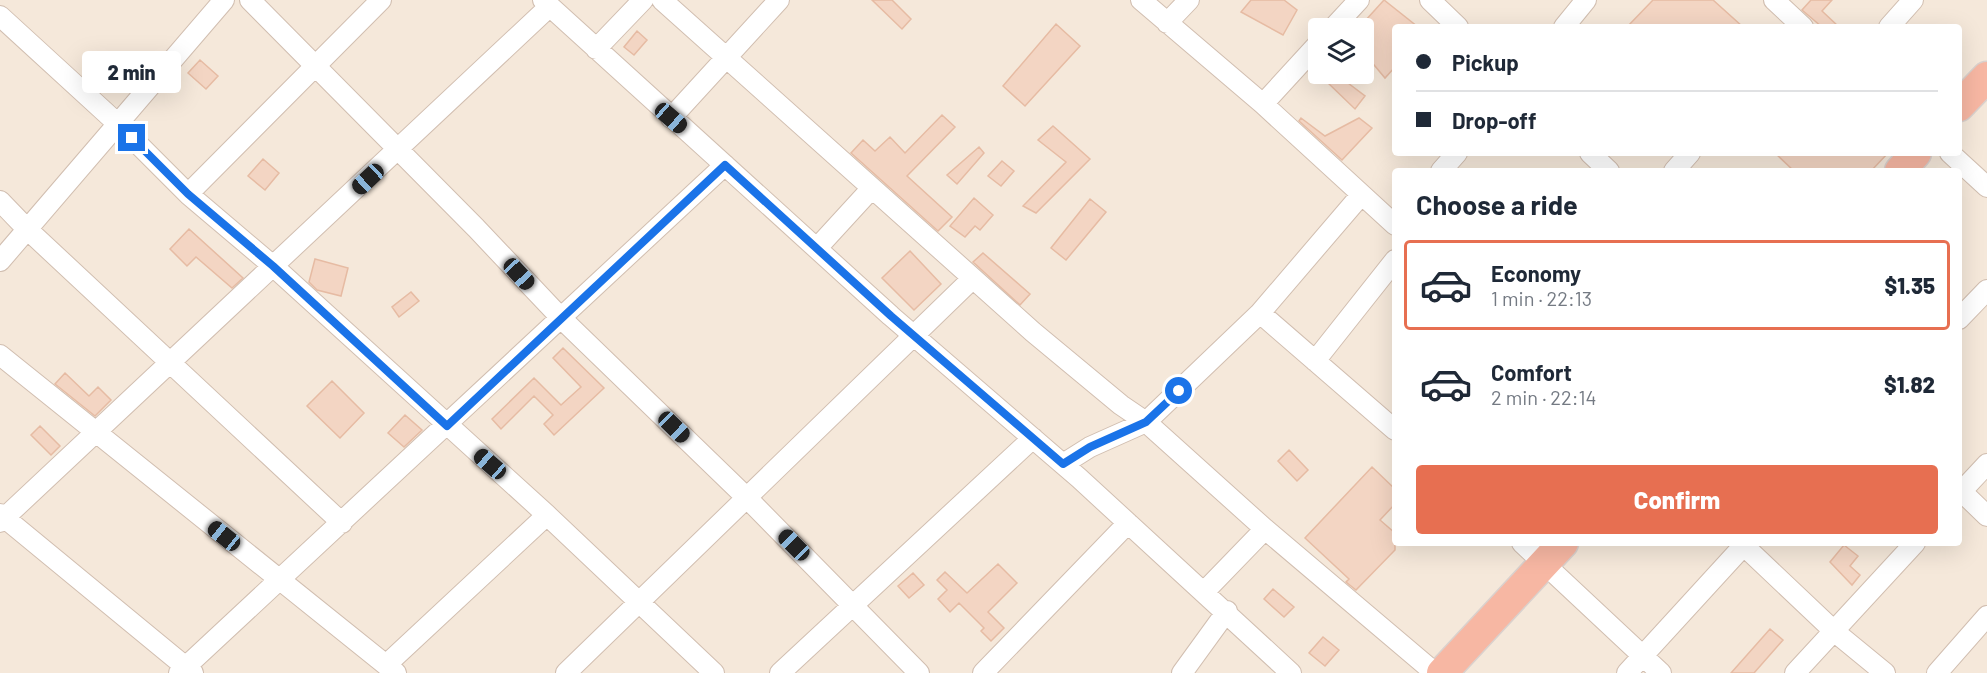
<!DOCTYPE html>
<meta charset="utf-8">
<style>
body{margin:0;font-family:Barlow,sans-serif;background:#f2f2f3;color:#1f2937;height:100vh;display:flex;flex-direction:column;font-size:22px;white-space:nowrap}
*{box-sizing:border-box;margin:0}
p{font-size:20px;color:#747a83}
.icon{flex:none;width:33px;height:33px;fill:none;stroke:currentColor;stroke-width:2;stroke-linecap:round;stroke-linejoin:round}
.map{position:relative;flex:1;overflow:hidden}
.panel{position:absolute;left:1392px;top:168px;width:570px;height:378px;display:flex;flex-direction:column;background:#fff;border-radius:6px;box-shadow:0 6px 24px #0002}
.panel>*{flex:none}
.hud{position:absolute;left:1392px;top:24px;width:570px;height:132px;border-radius:6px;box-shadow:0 6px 24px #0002;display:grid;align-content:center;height:132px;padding:0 24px;background:#fff}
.controls{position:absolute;left:1308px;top:18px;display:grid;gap:12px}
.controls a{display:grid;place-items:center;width:66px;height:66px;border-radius:6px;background:#fff;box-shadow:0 6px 24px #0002;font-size:30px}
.end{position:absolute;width:27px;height:27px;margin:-14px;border:8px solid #1a73e8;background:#fff;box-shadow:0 0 0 3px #fff}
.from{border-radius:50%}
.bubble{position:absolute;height:42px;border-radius:6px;background:#fff;box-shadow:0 6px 24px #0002;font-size:20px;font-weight:800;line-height:42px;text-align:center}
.car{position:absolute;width:18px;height:36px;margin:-18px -9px;border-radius:8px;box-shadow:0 0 4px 2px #0007;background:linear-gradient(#222 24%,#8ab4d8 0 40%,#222 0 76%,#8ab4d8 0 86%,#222 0)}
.hud b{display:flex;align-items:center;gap:21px;height:57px;font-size:22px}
.hud b+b{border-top:2px solid #e0e1e3}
.hud i{width:15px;height:15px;background:#1f2937}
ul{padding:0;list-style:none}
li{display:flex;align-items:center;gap:18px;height:90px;margin:0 12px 9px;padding:0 12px;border:3px solid transparent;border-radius:6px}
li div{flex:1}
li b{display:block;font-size:22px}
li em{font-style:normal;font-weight:800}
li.selected{border-color:#e76f51}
li>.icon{width:54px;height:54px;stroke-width:1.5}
h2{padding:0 24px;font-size:27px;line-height:72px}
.action{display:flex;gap:12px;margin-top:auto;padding:12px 24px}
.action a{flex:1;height:69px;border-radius:6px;background:#e76f51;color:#fff;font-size:24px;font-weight:800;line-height:69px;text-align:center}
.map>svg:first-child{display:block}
</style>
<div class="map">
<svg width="1987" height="673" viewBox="0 0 1987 673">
<rect width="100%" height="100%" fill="#fdf6ec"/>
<!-- residential -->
<path fill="#f5e8da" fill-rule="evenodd" d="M0,0H1987V673H0ZM1395,27H1959V153H1395ZM1318,28H1364V74H1318ZM1395,171H1959V543H1395Z"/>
<!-- building -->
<path fill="#f3d5c3" stroke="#e6bba3" stroke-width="1.5" d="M872,0H892L911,19L902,29Z
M1251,0H1284L1297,10L1283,35L1241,12Z
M1384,0L1418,27H1395V67L1385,78L1364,53V22Z
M1653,0H1713L1743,27H1627Z
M1811,0H1832L1822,11L1839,27H1822L1802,10Z
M1056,24L1080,46L1025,106L1003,86Z
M637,31L647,40L634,55L624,47Z
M200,60L218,76L206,89L188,73Z
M1340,77L1365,96L1355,109L1328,83Z
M942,115L955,127L907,176L952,217L938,231L851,153L863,140L875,151L890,137L905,153Z
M1301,118L1325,136L1359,118L1372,128L1342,160L1299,121Z
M1053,126L1090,159L1036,213L1023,206L1066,162L1038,140Z
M979,147L984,153L957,184L947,175Z
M1775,153H1888L1871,171H1794Z
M263,159L279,173L265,190L248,176Z
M1002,161L1014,171L1001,186L988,176Z
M974,198L993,215L980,230L975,226L965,237L950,226Z
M1090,199L1106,212L1066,260L1051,248Z
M189,229L243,278L232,288L196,257L187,266L170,249Z
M910,251L941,284L914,310L882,278Z
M983,253L1030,294L1020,305L973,262Z
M315,259L348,268L341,296L317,290L309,282Z
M411,292L419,301L399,317L392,307Z
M563,348L604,388L554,435L544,424L553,415L534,396L501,429L492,419L534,378L561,405L581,387L553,358Z
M65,373L89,396L98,387L111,400L95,416L55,384Z
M332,381L364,413L340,438L307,406Z
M405,415L422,430L404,447L388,433Z
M40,426L60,446L51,455L31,435Z
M1289,450L1308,470L1297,481L1278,461Z
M1372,467L1395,489V504L1380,520L1395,533V550L1356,590L1346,582L1349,579L1305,538Z
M1844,545L1858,556L1850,566L1860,575L1852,585L1830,562Z
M998,564L1017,583L988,612L1004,628L991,641L981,631L984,628L959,603L950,612L938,599L947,590L937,580L945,572L967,593Z
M913,573L924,585L909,598L898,586Z
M1273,589L1294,607L1284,617L1264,599Z
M1770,629L1783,640L1754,673H1731Z
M1323,637L1339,650L1325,666L1309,653Z"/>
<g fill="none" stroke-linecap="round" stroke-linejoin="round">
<defs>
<path id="minor" d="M250,0L476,228L562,319L747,498L919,673
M543,0L891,316L1079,478L1291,673
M662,0L1033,332L1121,405L1146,422L1265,529L1435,673
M1141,0L1263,104L1395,225
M1430,0L1458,27
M1774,0L1803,27
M0,16L118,124L188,194L273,266L547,515L714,673
M1167,23L1189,0
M1564,27L1586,0
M1889,27L1913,0
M1333,28L1359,0
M596,49L643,0
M1263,104L1318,44
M671,118L779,0
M1590,153L1609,171
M1950,153L1987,187
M1441,171L1457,153
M1674,171L1690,153
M188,194L381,0
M0,201L27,229L342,523
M817,248L872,188
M0,261L224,0
M1260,313L1395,430
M1959,319L1987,290
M0,355L396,673
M1315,361L1395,260
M1063,464L1090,447L1146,422L1260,313L1361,195
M1959,489L1987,516
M1959,494L1987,464
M0,514L193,673
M0,522L549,7
M1522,543L1661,673
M1741,543L1835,632L1885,673
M1205,591L1265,529
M386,665L547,515
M179,673L725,165
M566,673L972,279
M780,673L1033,438
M983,673L1128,523
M1182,673L1227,611
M1627,673L1746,543
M1795,673L1915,543
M1937,673L1987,616"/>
<path id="highway" d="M1959,106L1987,77
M1900,171L1916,153
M1442,673L1563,543"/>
</defs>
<!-- minor casing -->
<use href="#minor" stroke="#d1beb0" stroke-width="22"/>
<!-- highway casing -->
<use href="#highway" stroke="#dad1cd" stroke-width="33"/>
<!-- minor -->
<use href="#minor" stroke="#fff" stroke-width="20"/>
<!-- highway -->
<use href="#highway" stroke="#f7b7a3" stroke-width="30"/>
</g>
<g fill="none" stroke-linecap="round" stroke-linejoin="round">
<!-- route -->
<path stroke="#1a73e8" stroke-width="8" d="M132,138L188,194L273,266L447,426L725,165L891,316L1063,464L1090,447L1146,422L1179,391"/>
</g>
</svg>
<div class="controls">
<a><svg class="icon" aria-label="layers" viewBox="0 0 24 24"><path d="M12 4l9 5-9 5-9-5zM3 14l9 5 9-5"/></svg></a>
</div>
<i class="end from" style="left:1179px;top:391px"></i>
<i class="end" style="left:132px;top:138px"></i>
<div class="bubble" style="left:82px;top:51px;width:99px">2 min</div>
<i class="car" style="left:671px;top:118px;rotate:131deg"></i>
<i class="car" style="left:368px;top:179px;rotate:227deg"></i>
<i class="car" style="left:519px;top:274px;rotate:137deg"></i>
<i class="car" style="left:674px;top:427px;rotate:134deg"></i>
<i class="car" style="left:490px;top:464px;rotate:311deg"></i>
<i class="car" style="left:224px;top:536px;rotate:309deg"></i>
<i class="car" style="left:794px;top:545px;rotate:315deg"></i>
<div class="hud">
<b><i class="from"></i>Pickup</b>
<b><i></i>Drop-off</b>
</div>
<section class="panel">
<h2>Choose a ride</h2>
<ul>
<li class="selected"><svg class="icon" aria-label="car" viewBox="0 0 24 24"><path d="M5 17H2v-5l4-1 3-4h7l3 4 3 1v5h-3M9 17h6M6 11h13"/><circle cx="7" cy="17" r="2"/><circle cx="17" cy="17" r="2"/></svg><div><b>Economy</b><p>1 min · 22:13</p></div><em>$1.35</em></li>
<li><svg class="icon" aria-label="car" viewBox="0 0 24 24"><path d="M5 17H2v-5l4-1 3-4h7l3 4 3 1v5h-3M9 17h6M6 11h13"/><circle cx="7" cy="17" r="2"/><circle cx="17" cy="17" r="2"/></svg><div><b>Comfort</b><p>2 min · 22:14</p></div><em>$1.82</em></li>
</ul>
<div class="action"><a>Confirm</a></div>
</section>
</div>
